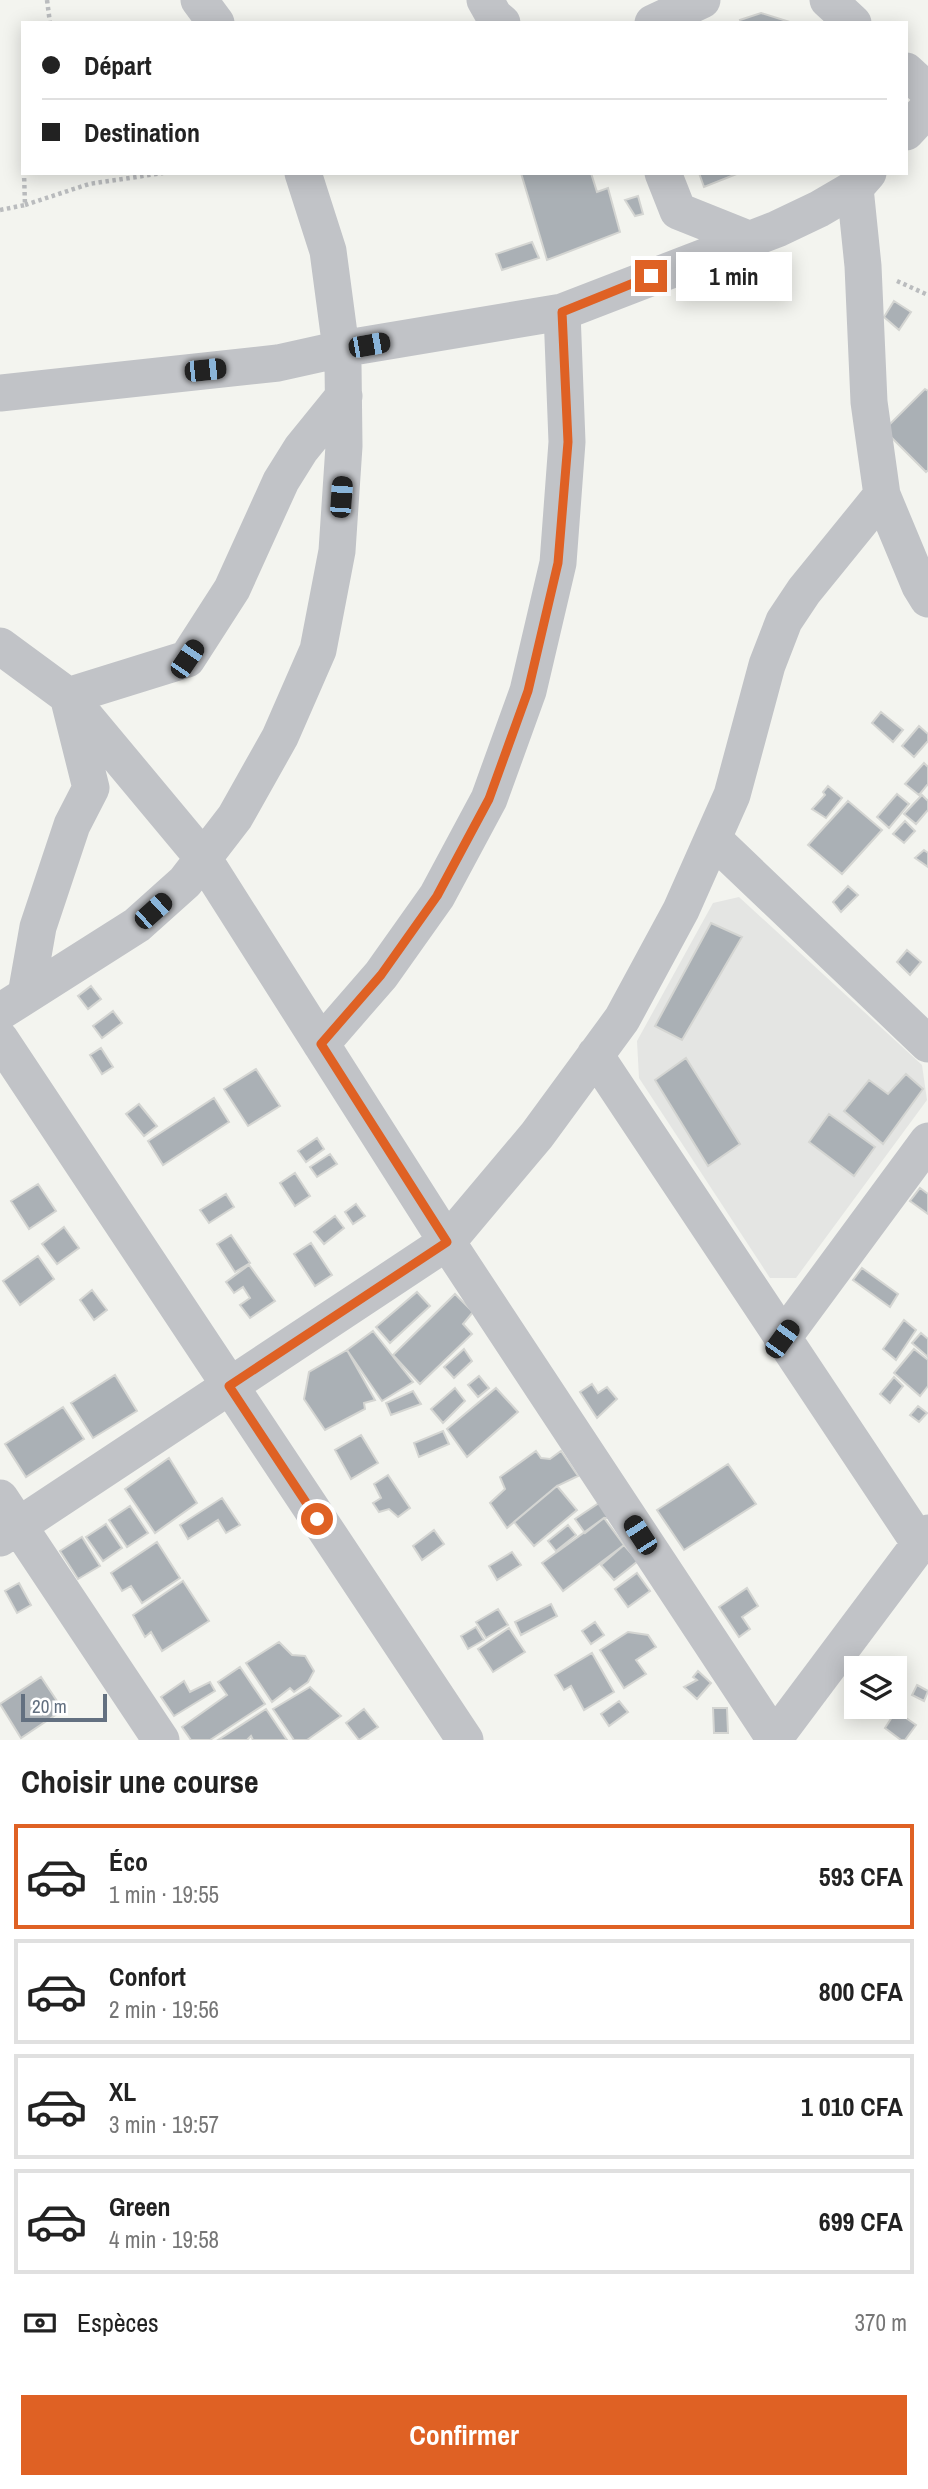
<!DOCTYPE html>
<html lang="fr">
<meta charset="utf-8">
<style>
body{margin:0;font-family:"Archivo Narrow",sans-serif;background:#f6f6f6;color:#222;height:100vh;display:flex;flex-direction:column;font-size:26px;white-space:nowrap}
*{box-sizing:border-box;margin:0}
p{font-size:23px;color:#767676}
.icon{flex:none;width:38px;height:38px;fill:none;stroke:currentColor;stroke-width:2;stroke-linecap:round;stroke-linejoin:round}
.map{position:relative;height:1740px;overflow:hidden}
.drawer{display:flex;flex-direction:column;background:#fff;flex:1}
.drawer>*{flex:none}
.top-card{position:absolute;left:21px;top:21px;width:887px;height:154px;border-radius:0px;box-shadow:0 4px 18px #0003;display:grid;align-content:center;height:154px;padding:0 21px;background:#fff}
.buttons{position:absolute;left:844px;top:1656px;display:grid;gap:14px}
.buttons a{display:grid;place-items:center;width:63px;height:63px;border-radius:0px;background:#fff;box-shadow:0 4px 18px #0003;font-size:35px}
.scale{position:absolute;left:21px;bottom:18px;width:86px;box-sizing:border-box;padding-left:7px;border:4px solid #637080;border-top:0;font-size:19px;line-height:24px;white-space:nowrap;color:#637080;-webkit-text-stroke:5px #fff;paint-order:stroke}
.end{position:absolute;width:32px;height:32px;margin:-16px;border:9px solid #df6124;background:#fff;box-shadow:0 0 0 4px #fff}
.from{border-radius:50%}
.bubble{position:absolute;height:49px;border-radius:0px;background:#fff;box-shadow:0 4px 18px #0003;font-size:23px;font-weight:700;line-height:49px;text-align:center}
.car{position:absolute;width:21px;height:42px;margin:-21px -10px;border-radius:9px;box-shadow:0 0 5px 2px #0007;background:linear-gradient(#222 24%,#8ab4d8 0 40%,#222 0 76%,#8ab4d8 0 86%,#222 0)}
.top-card b{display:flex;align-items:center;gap:24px;height:66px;font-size:26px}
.top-card b+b{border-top:2px solid #e0e0e0}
.top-card i{width:18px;height:18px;background:#222}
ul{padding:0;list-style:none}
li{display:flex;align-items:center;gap:21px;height:105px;margin:0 14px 10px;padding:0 7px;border:4px solid #e0e0e0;border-radius:0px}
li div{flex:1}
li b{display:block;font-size:26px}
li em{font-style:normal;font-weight:700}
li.active{border-color:#df6124}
li>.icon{width:63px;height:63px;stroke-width:1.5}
h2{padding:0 21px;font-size:32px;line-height:84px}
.pay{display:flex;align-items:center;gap:18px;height:77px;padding:0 21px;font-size:26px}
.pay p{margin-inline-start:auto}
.action{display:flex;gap:14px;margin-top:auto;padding:14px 21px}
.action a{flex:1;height:80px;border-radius:0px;background:#df6124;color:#fff;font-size:28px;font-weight:700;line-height:80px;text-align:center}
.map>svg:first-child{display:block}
</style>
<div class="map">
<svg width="928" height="1740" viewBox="0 0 928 1740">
<rect width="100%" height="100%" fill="#f3f4ef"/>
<!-- built -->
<path fill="#e4e5e3" d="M739,897L922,1065L927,1100L796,1278H770L639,1078L637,1041L713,903Z"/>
<!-- building -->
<path fill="#aab0b5" stroke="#d4d5d2" stroke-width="2" d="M761,13L793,23H741L740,20Z
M521,173H591L597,192L608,188L620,232L547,260Z
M699,173H739L704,187Z
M638,196L643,214L635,216L625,200Z
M532,242L539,258L502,270L496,254Z
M894,301L911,312L899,330L884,317Z
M925,389L928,391V470L926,472L884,430Z
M881,712L903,730L893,742L872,723Z
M919,726L928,734V741L914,757L902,746Z
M924,763L928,767V784L919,795L905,784Z
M828,786L842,798L826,818L812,809L825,795L823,792Z
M897,794L909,804L889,828L877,817Z
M922,795L928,801V810L916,824L904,814Z
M848,801L882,830L842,874L808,845Z
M905,821L915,831L904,843L893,834Z
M924,850L928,853V867L915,858Z
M848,886L858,895L841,912L833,902Z
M711,923L742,937L682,1040L655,1026Z
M907,950L921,962L910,975L897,962Z
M91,986L101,999L88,1009L78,996Z
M113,1011L122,1023L102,1038L93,1026Z
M101,1048L113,1067L102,1074L90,1055Z
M686,1058L740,1144L708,1166L655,1080Z
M256,1069L280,1106L248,1126L224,1089Z
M906,1074L923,1089L883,1144L844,1111L869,1080L888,1094Z
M214,1098L229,1122L163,1165L148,1141Z
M139,1104L157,1126L144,1136L126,1114Z
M829,1114L875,1147L854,1176L809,1142Z
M317,1138L324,1149L306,1162L298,1151Z
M330,1154L337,1164L317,1177L310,1167Z
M295,1173L310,1196L295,1206L280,1183Z
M38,1184L56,1211L29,1229L11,1201Z
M920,1188L928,1194V1214L910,1201Z
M226,1194L234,1207L209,1223L200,1210Z
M356,1204L365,1216L353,1224L345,1212Z
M335,1216L344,1228L324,1244L314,1232Z
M64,1227L79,1248L57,1264L42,1244Z
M231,1235L250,1263L235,1272L217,1244Z
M311,1243L332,1275L315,1286L294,1254Z
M38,1256L54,1279L20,1305L3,1281Z
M249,1265L275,1301L250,1318L240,1305L250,1298L243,1287L234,1293L226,1282Z
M862,1268L898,1294L890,1307L853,1280Z
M92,1290L107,1310L94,1320L80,1300Z
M417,1292L430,1306L390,1343L376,1327Z
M455,1294L473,1312L463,1324L472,1334L420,1384L393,1355Z
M904,1320L916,1330L896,1360L883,1349Z
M373,1331L413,1382L382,1401L347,1350Z
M921,1333L928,1339V1357L912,1343Z
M464,1349L472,1361L454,1378L444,1367Z
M914,1349L928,1360V1386L920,1396L894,1373Z
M347,1350L375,1400L364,1403L365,1409L325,1430L304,1399L309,1372Z
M115,1375L137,1411L93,1438L71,1403Z
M479,1376L489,1388L478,1397L468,1385Z
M894,1377L903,1386L890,1403L880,1394Z
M592,1384L598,1393L607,1387L617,1399L597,1418L580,1392Z
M455,1388L465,1401L443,1423L431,1409Z
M496,1388L518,1412L467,1457L447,1429Z
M413,1391L421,1404L391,1415L386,1403Z
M918,1406L927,1413L919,1422L910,1415Z
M63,1407L84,1439L26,1477L5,1444Z
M443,1431L449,1444L419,1457L414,1443Z
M361,1435L378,1463L351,1479L335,1450Z
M536,1451L541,1458L550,1459L561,1451L578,1476L557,1486L507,1528L490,1503L505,1489L500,1477Z
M169,1458L197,1503L155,1533L125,1489Z
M728,1464L756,1504L684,1550L657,1510Z
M388,1475L410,1508L398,1517L389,1509L379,1512L373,1503L381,1498L374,1484Z
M557,1486L577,1510L534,1546L514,1522Z
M222,1498L240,1525L226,1533L218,1520L188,1539L180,1525Z
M599,1503L609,1518H604L585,1533L575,1519Z
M130,1506L148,1533L127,1547L109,1520Z
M604,1518L624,1545L563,1591L542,1563Z
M106,1524L122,1548L103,1561L86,1537Z
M568,1525L576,1535L556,1551L548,1541Z
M434,1530L444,1544L422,1560L413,1546Z
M82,1537L100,1566L78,1579L60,1551Z
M157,1542L180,1578L142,1603L131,1586L122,1591L111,1573Z
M624,1545L638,1561L614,1580L601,1565Z
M512,1552L521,1565L497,1580L489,1566Z
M637,1573L650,1591L628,1607L615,1589Z
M183,1581L209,1621L162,1651L151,1632L145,1637L133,1615Z
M19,1583L31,1605L17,1613L5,1591Z
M747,1588L758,1606L742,1617L750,1629L739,1637L719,1607Z
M551,1604L557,1616L521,1635L515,1622Z
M498,1609L508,1625L486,1638L476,1622Z
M595,1622L604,1635L591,1644L582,1631Z
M476,1627L484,1640L468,1649L461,1636Z
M509,1628L525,1652L493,1672L478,1649Z
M628,1632L648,1635L656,1647L636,1660L646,1674L624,1688L600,1650Z
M279,1642L292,1655L305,1656L314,1671L308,1682L294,1692L290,1688L272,1702L246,1663Z
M592,1653L614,1692L584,1710L571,1686L564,1690L555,1675Z
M240,1667L265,1704L210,1740H191L182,1727L227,1695L218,1682Z
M698,1671L711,1683L697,1699L684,1687L697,1680L693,1677Z
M41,1677L63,1710L21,1738L0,1704Z
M184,1681L190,1692L210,1682L215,1691L174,1716L161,1697Z
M917,1685L928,1691L924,1701L912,1695Z
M310,1687L341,1716L307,1740H294L273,1709Z
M619,1701L628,1712L609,1726L601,1714Z
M713,1708H727L728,1733H714Z
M266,1709L287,1740H253L251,1736L247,1740H218Z
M364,1709L378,1727L359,1740L346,1723Z
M896,1711L916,1725L905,1740H901L885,1728Z"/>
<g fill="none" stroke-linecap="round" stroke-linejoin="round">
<!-- path -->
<path stroke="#babcbe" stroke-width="4.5" stroke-dasharray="3.5 3.5" stroke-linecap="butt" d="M47,0L50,23
M25,205L89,184L163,173
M0,210L25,205L24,173
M897,281L928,295"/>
<!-- minor -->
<path stroke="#c1c3c7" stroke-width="37" d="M199,0L216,23
M485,0L494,16L502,23
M828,0L853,23
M653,23L702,0
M906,71L928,91
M906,132L928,108
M663,173L678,211L748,239
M855,188L863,266L869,402L882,495L920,586L928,599
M0,393L278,363L341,349L562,312L777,229L819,209L855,188L868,173
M0,646L68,696L203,858L447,1242L774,1738
M713,839L928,1044
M26,995L38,927L72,825L91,788L68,696L187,659L232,589L281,481L301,449L344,396
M0,1012L137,925L185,882L235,817L280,737L318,650L337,551L344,446L343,364L328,251L303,173
M0,1039L465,1740
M321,1044L381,975L437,896L489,799L528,691L558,563L567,442L562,312
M595,1055L920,1544
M782,1339L928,1141
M0,1498L161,1740
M0,1538L447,1242L537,1135L622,1019L681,910L732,795L767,665L784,621L804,591L882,495
M773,1740L928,1533"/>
</g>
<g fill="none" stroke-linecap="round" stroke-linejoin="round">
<!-- route -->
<path stroke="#df6124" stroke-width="9" d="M317,1519L229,1386L447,1242L321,1044L381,975L437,896L489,799L528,691L558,563L568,442L562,312L651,276"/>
</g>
</svg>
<div class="buttons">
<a><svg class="icon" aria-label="layers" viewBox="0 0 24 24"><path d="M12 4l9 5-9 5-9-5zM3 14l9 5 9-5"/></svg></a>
</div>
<div class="scale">20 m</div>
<i class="end from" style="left:317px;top:1519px"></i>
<i class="end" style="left:651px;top:276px"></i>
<div class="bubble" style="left:676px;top:252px;width:116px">1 min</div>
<i class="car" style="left:369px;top:345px;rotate:80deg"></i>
<i class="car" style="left:205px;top:370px;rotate:84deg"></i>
<i class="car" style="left:341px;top:497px;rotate:4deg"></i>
<i class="car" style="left:187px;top:659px;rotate:34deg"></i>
<i class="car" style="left:153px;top:911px;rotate:48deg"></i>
<i class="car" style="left:782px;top:1339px;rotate:36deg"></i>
<i class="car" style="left:640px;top:1535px;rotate:327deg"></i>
<div class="top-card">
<b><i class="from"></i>Départ</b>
<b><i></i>Destination</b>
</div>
</div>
<section class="drawer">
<h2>Choisir une course</h2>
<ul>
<li class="active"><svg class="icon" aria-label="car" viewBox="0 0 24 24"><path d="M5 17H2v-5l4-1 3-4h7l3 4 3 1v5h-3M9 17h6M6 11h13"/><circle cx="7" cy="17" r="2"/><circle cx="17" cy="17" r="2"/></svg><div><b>Éco</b><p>1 min · 19:55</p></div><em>593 CFA</em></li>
<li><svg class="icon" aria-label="car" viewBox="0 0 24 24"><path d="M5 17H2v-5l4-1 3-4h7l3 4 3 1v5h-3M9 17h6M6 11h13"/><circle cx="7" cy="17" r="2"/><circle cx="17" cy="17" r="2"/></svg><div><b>Confort</b><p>2 min · 19:56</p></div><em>800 CFA</em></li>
<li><svg class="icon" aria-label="car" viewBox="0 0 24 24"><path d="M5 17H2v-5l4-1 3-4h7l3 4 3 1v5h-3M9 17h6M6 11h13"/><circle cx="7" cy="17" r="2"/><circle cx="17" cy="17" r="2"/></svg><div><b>XL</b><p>3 min · 19:57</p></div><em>1 010 CFA</em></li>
<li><svg class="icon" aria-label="car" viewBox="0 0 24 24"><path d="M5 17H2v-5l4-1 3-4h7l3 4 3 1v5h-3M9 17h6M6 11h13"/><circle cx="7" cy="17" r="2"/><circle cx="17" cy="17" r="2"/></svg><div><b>Green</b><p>4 min · 19:58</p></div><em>699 CFA</em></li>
</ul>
<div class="pay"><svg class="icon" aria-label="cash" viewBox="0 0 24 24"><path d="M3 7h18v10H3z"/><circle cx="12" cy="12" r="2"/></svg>Espèces<p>370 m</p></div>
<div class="action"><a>Confirmer</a></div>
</section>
